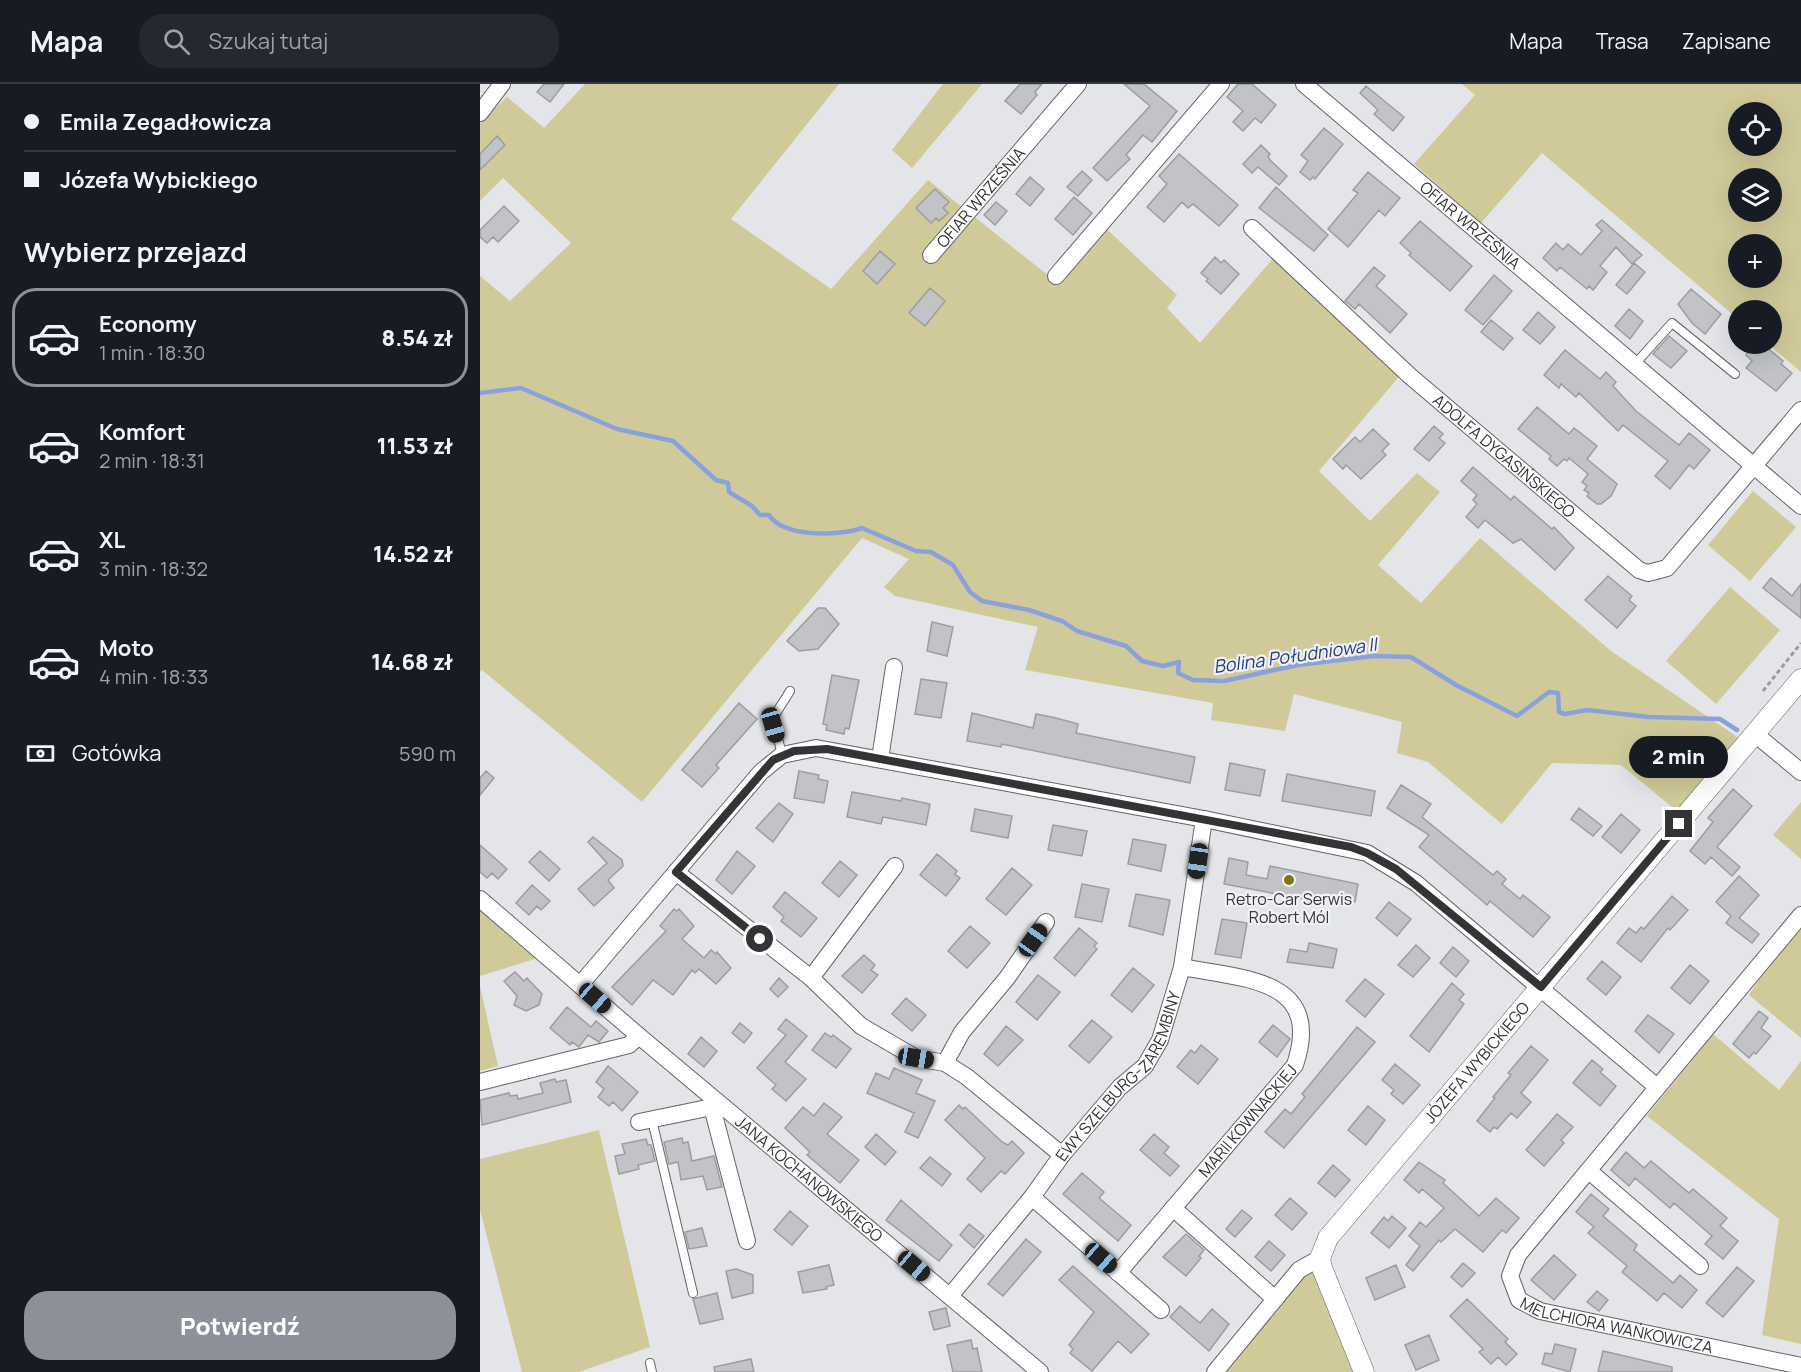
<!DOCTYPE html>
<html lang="pl">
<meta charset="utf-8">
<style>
body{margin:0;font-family:Manrope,sans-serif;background:#242831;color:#f1f3f6;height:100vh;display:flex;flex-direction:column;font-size:22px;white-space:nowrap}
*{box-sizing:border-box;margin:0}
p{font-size:20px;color:#9ea1a6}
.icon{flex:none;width:33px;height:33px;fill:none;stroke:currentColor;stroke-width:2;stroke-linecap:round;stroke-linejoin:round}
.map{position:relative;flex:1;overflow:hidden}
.panel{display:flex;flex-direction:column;background:#171b24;width:480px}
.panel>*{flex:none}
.top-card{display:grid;align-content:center;height:132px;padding:0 24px;background:#171b24}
.tools{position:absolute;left:1248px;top:18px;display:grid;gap:12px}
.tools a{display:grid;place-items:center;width:54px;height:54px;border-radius:50%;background:#171b24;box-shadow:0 6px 24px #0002;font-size:30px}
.end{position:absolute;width:27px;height:27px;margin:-14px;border:8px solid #343436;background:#fff;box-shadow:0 0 0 3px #fff}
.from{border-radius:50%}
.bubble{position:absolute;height:42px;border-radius:21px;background:#171b24;box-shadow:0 6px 24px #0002;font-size:20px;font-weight:800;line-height:42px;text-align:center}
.car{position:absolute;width:18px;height:36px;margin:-18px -9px;border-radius:8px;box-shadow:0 0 4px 2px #0007;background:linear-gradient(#222 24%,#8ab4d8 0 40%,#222 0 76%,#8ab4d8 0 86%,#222 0)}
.top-card b{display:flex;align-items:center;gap:21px;height:57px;font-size:22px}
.top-card b+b{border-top:2px solid #363941}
.top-card i{width:15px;height:15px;background:#f1f3f6}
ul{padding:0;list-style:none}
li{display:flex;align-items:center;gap:18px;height:99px;margin:0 12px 9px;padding:0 12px;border:3px solid transparent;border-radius:24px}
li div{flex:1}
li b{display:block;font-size:22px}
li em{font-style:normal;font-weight:800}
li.current{border-color:#8c9099}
li>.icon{width:54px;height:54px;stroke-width:1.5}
h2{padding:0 24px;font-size:27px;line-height:72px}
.pay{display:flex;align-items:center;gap:15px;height:66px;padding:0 24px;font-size:22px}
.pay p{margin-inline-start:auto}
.action{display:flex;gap:12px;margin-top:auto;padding:12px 24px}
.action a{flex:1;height:69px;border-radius:24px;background:#8c9099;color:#fff;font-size:24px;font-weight:800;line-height:69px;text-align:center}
header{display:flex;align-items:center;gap:36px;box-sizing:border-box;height:84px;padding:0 30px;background:#171b24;border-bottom:2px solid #363941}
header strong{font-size:28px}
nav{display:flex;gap:33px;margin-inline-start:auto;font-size:21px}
.search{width:420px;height:54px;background:#242831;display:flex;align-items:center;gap:15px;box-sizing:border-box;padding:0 21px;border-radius:24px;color:#9ea1a6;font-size:22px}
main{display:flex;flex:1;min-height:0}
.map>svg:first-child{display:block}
</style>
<header>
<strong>Mapa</strong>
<div class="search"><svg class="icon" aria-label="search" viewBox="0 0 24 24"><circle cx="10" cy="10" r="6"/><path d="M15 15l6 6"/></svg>Szukaj tutaj</div>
<nav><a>Mapa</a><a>Trasa</a><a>Zapisane</a></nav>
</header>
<main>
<section class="panel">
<div class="top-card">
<b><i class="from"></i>Emila Zegadłowicza</b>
<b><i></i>Józefa Wybickiego</b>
</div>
<h2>Wybierz przejazd</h2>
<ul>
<li class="current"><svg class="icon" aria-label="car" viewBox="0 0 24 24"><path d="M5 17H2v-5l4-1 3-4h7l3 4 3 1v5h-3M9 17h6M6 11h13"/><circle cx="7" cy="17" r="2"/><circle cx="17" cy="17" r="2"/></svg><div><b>Economy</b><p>1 min · 18:30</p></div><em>8.54 zł</em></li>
<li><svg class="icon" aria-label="car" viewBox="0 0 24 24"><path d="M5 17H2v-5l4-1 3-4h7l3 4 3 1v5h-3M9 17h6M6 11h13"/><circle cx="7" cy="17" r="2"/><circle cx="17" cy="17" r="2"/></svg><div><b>Komfort</b><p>2 min · 18:31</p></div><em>11.53 zł</em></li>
<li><svg class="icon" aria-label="car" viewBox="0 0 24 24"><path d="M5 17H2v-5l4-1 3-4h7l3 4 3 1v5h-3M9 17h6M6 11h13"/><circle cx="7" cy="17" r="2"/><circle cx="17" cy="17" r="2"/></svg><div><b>XL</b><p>3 min · 18:32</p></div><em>14.52 zł</em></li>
<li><svg class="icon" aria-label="car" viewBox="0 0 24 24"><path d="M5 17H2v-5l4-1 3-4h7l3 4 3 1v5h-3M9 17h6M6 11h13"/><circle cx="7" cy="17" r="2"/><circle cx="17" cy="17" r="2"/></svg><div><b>Moto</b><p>4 min · 18:33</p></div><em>14.68 zł</em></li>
</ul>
<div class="pay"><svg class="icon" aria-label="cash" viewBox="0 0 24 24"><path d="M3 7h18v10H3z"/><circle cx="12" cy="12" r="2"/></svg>Gotówka<p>590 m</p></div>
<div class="action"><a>Potwierdź</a></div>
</section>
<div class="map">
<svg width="1321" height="1288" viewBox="0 0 1321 1288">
<rect width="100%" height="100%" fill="#e3e5e8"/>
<!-- green -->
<path fill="#d0ca9a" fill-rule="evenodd" d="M105,0H359L251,135L351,205L448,96L569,192L618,137L697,211L687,224L720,259L804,162L928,282L839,387L890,437L937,389L960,408L898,481L941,519L1000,454L1131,567L1259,654L1198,728L1141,681L1072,679L1022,740L948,678L917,669L922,638L814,610L805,647L731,636L733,619L545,586L558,543L415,512L404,503L429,475L382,454L162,718L2,586L0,588V192L30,217L91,159L23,94L0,117V39L27,13L64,44Z
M463,0H502L432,84L412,66Z
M982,0H1321V288L1288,260H1292V226H1258V235L1062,69L1001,139L934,80L995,11ZM1258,28H1292V62H1258ZM1258,94H1292V128H1258ZM1258,160H1292V194H1258Z
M1273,407L1316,443L1270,497L1228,461Z
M1250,503L1300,546L1236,620L1186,577Z
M1321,718V775L1293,751Z
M0,824L58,874L0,892Z
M1321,831V954L1269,911Z
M0,902L18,982L0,987Z
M1233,950L1299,1006L1321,977V1260L1282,1251L1299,1135L1167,1032Z
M119,1046L170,1263L99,1288H42L0,1126V1075Z
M824,1188L837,1189L875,1288H740Z"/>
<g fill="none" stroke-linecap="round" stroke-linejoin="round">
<!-- stream -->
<path stroke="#8aa2db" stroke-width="4.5" d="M0,309L41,304L137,345L193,357L236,396L248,399L249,408L272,422L280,431H289C304,454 359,452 382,444L436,467L451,468L473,481L490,508L502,517L549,526L582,537L597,547L646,562L662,577L683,582L699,578L698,589L713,596L744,597L818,581L894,572L931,573L976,601L1037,632L1069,608L1078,609L1079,628L1085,630L1107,626L1169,633L1240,635L1257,646"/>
</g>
<!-- building -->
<path fill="#c2c3c7" stroke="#9c9da0" stroke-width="1.5" d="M64,0H84L70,18L57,8Z
M540,0H562L555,8L557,11L541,30L525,17Z
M644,0H664L697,27L672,58L663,51L646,71L650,75L627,97L613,84L670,22Z
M758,0H772L796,21L781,39L775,34L763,47L753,38L763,27L747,13Z
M886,2L924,33L913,47L894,30L898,26L880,9Z
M844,44L863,60L835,95L833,93L830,96L820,88L828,77L821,71Z
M17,52L25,61L0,86V70Z
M781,61L790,70L788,72L790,76L807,92L799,101L778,83L772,89L763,80Z
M699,70L758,121L739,142L713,120L708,124L702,118L684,138L667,123L687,100L679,92Z
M602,87L612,96L598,112L587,103Z
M888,88L920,114L905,132L899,126L868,163L848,145L878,109L873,106Z
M550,93L564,105L550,122L536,110Z
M796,103L848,151L834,167L779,124Z
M455,105L469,118L463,124L468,129L459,137L456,134L451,139L436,124Z
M594,113L612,129L593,151L575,135Z
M516,118L527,127L515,141L504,131Z
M24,122L39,137L18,158L13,153L7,159L0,153V146Z
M1122,136L1162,171L1152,180L1136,163L1120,182L1127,188L1113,206L1109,202L1107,205L1080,183L1077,187L1063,174L1076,159L1083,166L1088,160L1101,171L1122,147L1116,141Z
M940,137L992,182L970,207L929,171L931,169L920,159Z
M400,167L415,180L397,200L383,187Z
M735,173L741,179L744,176L759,190L741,210L726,197L728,195L721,189Z
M1154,179L1165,188L1147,210L1136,201Z
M894,183L905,192L896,202L927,230L910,249L879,220L875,225L865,217Z
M1014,191L1032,207L1003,241L985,226Z
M450,204L465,217L445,242L429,229Z
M1211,205L1241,230L1225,250L1212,239L1198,220Z
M1149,225L1163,237L1150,255L1135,242Z
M1058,228L1075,243L1060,260L1043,246Z
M1011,236L1033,254L1023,266L1001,248Z
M1189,252L1207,267L1191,284L1173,270Z
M1273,262L1280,267L1285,262L1303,277L1301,280L1312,289L1296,307L1266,284L1272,277L1266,271Z
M1085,266L1120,295L1126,288L1136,298L1133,302L1156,327L1199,361L1209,349L1230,366L1214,385L1209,381L1190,405L1175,392L1188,377L1143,341L1138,347L1099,309L1096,313L1081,300L1079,304L1064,291Z
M1057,323L1089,350L1094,344L1117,362L1107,375L1137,400L1131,412L1121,420H1117L1107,412L1109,409L1104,406L1107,402L1102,398L1108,390L1089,374L1087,377L1084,375L1077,382L1069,375L1071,372L1038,345Z
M954,342L963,350L959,354L965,359L949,377L934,365Z
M893,345L909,360L902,367L906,371L881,395L866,381L863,385L853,375L875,353L880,358Z
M993,383L1031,416L1034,412L1072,445L1074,443L1094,464L1075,486L1041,455L1033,459L1005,436L998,444L986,433L997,420L993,416L997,411L981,397Z
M1128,492L1152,512L1149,516L1156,522L1137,544L1105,516Z
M1291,494L1312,512L1321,500V534L1283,504Z
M338,524H345L359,540L338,565L319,567L307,557Z
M452,538L473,543L467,572L447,567Z
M352,591L379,596L369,645L365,644L364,650L346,646L347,641L343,640Z
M441,595L467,599L461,634L435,630Z
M259,619L277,635L236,681L239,684L222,703L202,686Z
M492,629L553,644L556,630L576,634L598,640L596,649L715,673L710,699L522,660L521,663L487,657Z
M750,679L785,686L780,712L745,706Z
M6,687L14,694L0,711V694Z
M319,687L339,691L338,695L348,697L344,719L314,714Z
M807,690L895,707L891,732L802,717Z
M921,701L951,720L942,733L1013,791L1017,787L1026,795L1022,800L1040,815L1043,811L1070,833L1053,853L1010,817L1007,821L939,763L949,751L907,724Z
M1253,705L1272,722L1237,763L1260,783L1252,792L1231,773L1225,780L1210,767L1233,738L1228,734Z
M372,708L421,717L422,714L450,720L446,741L403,733L401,740L367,733Z
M299,719L313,730L293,758L276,744Z
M1099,724L1122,742L1113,752L1091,735Z
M495,725L532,732L528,754L491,747Z
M1141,730L1160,746L1141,769L1122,753Z
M573,741L607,747L602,772L568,766Z
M113,753L142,776L143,782L128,796L134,804L114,822L98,805L127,779L108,758Z
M653,755L686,761L681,787L648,780Z
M0,761L27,785L18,795L12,789L7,794L0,788Z
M60,767L80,785L69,797L49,778Z
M257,767L275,782L252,810L236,796Z
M457,770L477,787L475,790L480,794L466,812L440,791Z
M749,774L768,778L766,791L787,795L790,782L878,800L875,818L825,809L824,815L744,800Z
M360,777L377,791L359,813L342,799Z
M532,784L552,801L526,831L506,815Z
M1259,792L1279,811L1259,834L1279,850L1272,859L1246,839L1251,832L1236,818Z
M602,800L629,805L622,838L595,833Z
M52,801L70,817L61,826L57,822L49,831L36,819Z
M305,808L337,834L321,853L301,837L304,833L293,823Z
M656,810L690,816L683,851L649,842Z
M1192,812L1208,826L1190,846L1188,844L1161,878L1137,859L1149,844L1156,849L1161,843L1164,845Z
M909,818L931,835L917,852L896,834Z
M194,825L197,827L199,825L214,842L202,855L224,874L231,866L236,870L237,868L251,884L236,900L219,885L215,889L212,886L193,911L173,896L152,921L132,903L186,847L180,842Z
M742,835L767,839L761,874L735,870Z
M490,842L510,859L487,884L468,867Z
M599,844L617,859L614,862L617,865L595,892L574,874Z
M829,859L857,865L853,884L807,878L810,865L827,868Z
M936,861L950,874L933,893L918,881Z
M973,863L989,877L976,893L960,879Z
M384,871L395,881L391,886L398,891L382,909L362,892Z
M1122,877L1141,893L1126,911L1107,895Z
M1210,881L1229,897L1210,920L1191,904Z
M653,884L674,901L652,928L631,911Z
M35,888L44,897L47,894L62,910L59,921L46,927L34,921L37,912L24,897Z
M558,891L580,908L557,936L536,918Z
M299,894L308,903L298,913L290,905Z
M885,895L904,910L885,933L866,917Z
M972,899L984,910L979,916L984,920L949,968L930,952Z
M426,914L446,931L432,947L412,930Z
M87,923L111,943L116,937L128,947L119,958L108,951L99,963L92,958L90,961L70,944Z
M1279,927L1288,934L1281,944L1291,952L1276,970L1274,968L1269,974L1253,960Z
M1168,931L1194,950L1179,969L1155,947Z
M306,935L327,952L305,978L326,995L306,1017L292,1005L296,1001L277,984L306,951L298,945Z
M612,936L632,953L609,979L589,962Z
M260,939L272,949L264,959L252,949Z
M793,941L810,955L797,973L779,958Z
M526,942L543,956L518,982L504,970Z
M877,943L895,958L804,1064L785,1048L805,1025L811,1030L825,1013L822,1010Z
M345,949L351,953L353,951L371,965L356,984L332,966Z
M221,953L237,967L224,983L208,970Z
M721,961L738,975L718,1000L697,983L711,966L715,969Z
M1051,962L1068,976L1041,1009L1051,1018L1037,1034L1031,1029L1017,1045L1014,1043L1010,1048L997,1037L1015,1014L1013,1013L1031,991L1028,989Z
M1112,976L1123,985L1120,988L1136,1002L1120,1022L1093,999Z
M915,980L940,1001L923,1020L911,1010L914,1006L902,996Z
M128,982L158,1008L142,1027L133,1018L129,1022L118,1013L124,1005L116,998Z
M414,984L442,996L436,1009L455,1017L438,1054L425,1048L434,1029L387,1009L396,989L409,995Z
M75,995L76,998L86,996L91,1018L2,1041L0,1016L29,1009L30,1012L37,1011L38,1015L63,1009L60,999Z
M344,1019L362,1033L347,1050L379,1076L360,1099L327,1071L330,1068L305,1044L323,1023L334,1032Z
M479,1021L483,1025L485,1023L522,1058L528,1061L532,1057L544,1069L525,1090L521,1087L501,1108L487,1095L505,1074L465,1036Z
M888,1022L905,1036L886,1061L868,1046Z
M1077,1030L1093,1043L1081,1056L1084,1059L1064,1082L1046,1066Z
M396,1050L416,1068L405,1081L385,1063Z
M674,1050L689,1063L684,1069L699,1082L690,1092L660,1066Z
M202,1054L203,1059L208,1058L212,1077L234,1072L242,1103L227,1106L223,1092L201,1096L198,1078L189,1080L184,1058Z
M166,1055L168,1061H171L175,1077L158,1081L159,1085L139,1090L135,1072L145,1070L142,1060Z
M1146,1068L1164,1084L1171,1077L1209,1109L1213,1105L1247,1134L1240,1142L1258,1157L1243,1175L1225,1160L1232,1152L1194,1119L1190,1124L1155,1094L1149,1102L1131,1086Z
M450,1073L471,1090L462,1102L440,1084Z
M939,1078L965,1096L963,1099L999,1132L1016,1114L1039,1134L1026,1149L1022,1146L1003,1168L975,1145L961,1158L959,1156L933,1187L926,1181L940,1162L929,1152L940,1138L946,1143L964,1124L942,1105L939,1109L924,1096Z
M853,1081L870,1096L855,1113L838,1099Z
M602,1089L624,1108L619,1114L651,1141L638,1157L583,1110Z
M1111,1110L1129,1125L1123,1132L1157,1161L1154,1166L1193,1199L1200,1191L1217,1206L1202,1224L1184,1209L1177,1217L1142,1188L1147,1182L1108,1149L1114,1143L1096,1128Z
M810,1114L827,1129L812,1146L795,1131Z
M421,1116L472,1161L459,1177L406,1136Z
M762,1126L772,1134L755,1153L746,1145Z
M310,1127L328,1142L312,1161L294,1146Z
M912,1132L926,1144L909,1164L891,1149L904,1133L908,1137Z
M489,1140L504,1152L494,1164L480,1151Z
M222,1144L227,1162L209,1165L205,1148Z
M706,1150L724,1166L719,1172L721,1174L706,1192L683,1173Z
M546,1155L561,1168L523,1212L508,1200Z
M789,1157L805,1171L791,1187L775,1173Z
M1074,1171L1096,1191L1074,1216L1051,1196Z
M983,1179L995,1189L982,1203L971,1193Z
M349,1181L354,1201L346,1203L347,1205L323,1209L318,1188Z
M916,1181L925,1203L895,1216L886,1194Z
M593,1182L669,1250L651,1269L638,1257L612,1287L590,1269L593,1265L589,1261L614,1228L579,1196Z
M1257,1183L1274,1197L1243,1233L1226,1219Z
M256,1185L273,1191V1209L252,1214L246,1187Z
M1117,1207L1128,1216L1119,1227L1107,1218Z
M237,1209L243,1235L220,1240L213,1215Z
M987,1215L1028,1255L1025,1258L1037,1270L1026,1281L1018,1273L1011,1280L999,1268L1003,1265L970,1232Z
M700,1222L720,1239L732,1225L749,1240L729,1267L690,1233Z
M466,1224L470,1242L454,1246L449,1228Z
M949,1251L959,1276L936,1286L925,1261Z
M491,1256L493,1265L497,1264L502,1288H473L467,1261Z
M1075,1260L1096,1265L1090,1288L1062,1280L1065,1269L1072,1270Z
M1123,1267L1192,1283V1288H1118Z
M271,1275L274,1288H235L234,1283Z"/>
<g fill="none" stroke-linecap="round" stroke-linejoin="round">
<defs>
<path id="service" d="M1155,280L1192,239L1255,290
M302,671L293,634L310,607
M172,1036L213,1209
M170,1279L172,1288"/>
<g id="minor">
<path id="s1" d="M824,0L1321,422"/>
<path d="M0,29L22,0"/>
<path id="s2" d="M772,144L930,292L1159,486L1168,489L1187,484L1321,326"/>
<path id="s3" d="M451,171L598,0"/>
<path d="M576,192L741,0"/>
<path d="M1275,650L1321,688"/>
<path d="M400,675L414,583"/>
<path d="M196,788L331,894L381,942L436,974L465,979L487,993L582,1071"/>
<path id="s4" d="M0,815L159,952L560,1288"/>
<path id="s5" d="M1321,831L1038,1171L1030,1192L1039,1216L1060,1227L1321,1282"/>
<path d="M331,894L415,782"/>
<path d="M100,901L281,688L302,671L336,664L724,735L887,769L936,799L1177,1003"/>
<path d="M465,979L482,948L527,894L566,838"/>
<path d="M0,998L149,961L159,952"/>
<path d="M237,1018L232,1023L267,1157"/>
<path d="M159,1038L232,1023"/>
<path d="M1109,1087L1220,1182"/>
<path d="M552,1113L681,1226"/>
<path d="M693,1124L795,1215"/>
<path id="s6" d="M638,1189L815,981C844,894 763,895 702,883"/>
<path id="s7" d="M470,1212L552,1113L582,1071L640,1003L665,982L680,956L702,883L724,735"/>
<path d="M735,1288L819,1186L840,1174"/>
</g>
<g id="tertiary">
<path id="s8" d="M884,1288L842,1184L840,1174L848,1154L1321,595"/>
</g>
</defs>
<!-- service casing -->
<use href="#service" stroke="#626467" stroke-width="10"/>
<!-- minor casing -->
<use href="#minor" stroke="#626467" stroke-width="18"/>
<!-- tertiary casing -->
<use href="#tertiary" stroke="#626467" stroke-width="21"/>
<!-- path -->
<path stroke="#9b9c9e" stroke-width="3" stroke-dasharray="4.5 3" stroke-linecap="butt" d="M1283,607L1321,559"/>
<!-- service -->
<use href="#service" stroke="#fff" stroke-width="8"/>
<!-- minor -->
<use href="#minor" stroke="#fff" stroke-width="16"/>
<!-- tertiary -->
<use href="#tertiary" stroke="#fff" stroke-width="20"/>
</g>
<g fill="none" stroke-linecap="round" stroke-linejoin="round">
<!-- route -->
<path stroke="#343436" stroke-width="8" d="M280,855L196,788L293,676L314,667L347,665L871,763L887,769L916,785L1061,903L1199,740"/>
</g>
<!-- markers -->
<circle fill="#807519" stroke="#f0f2f6" stroke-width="2" cx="809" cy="796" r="6"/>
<g text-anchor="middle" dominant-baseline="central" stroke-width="4.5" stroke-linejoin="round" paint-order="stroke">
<!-- street labels -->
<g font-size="16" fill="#343436" stroke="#f0f2f6">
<text stroke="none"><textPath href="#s3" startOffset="76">OFIAR WRZEŚNIA</textPath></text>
<text stroke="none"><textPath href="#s1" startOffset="218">OFIAR WRZEŚNIA</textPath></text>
<text stroke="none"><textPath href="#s2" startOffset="340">ADOLFA DYGASIŃSKIEGO</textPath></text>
<text stroke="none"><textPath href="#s8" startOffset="374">JÓZEFA WYBICKIEGO</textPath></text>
<text stroke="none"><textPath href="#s7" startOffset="279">EWY SZELBURG-ZAREMBINY</textPath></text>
<text stroke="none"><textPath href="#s6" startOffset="200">MARII KOWNACKIEJ</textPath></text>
<text stroke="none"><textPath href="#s4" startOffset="432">JANA KOCHANOWSKIEGO</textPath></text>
<text stroke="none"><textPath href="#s5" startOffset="592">MELCHIORA WAŃKOWICZA</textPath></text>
</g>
<!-- poi labels -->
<g font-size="16" fill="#343436" stroke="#f0f2f6">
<text x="809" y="815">Retro-Car Serwis<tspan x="809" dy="18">Robert Mól</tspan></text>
</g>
<!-- water labels -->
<g font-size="18" font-style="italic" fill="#263d80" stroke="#f0f2f6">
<text transform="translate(815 571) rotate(-8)">Bolina Południowa II</text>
</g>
</g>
</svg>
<div class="tools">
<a><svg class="icon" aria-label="locate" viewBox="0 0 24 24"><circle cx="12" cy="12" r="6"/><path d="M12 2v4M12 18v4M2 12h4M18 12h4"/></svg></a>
<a><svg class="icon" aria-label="layers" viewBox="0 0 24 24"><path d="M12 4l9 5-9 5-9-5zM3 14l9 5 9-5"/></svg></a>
<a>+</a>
<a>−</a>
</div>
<i class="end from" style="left:280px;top:855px"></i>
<i class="end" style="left:1199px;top:740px"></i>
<div class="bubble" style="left:1149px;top:652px;width:99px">2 min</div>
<i class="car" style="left:293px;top:641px;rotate:164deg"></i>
<i class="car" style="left:718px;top:777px;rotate:188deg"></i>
<i class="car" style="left:553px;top:856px;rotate:35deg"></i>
<i class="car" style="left:115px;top:914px;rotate:131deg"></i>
<i class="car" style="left:436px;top:974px;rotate:99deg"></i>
<i class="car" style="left:621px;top:1174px;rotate:131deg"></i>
<i class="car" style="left:434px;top:1182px;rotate:130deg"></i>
</div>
</main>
